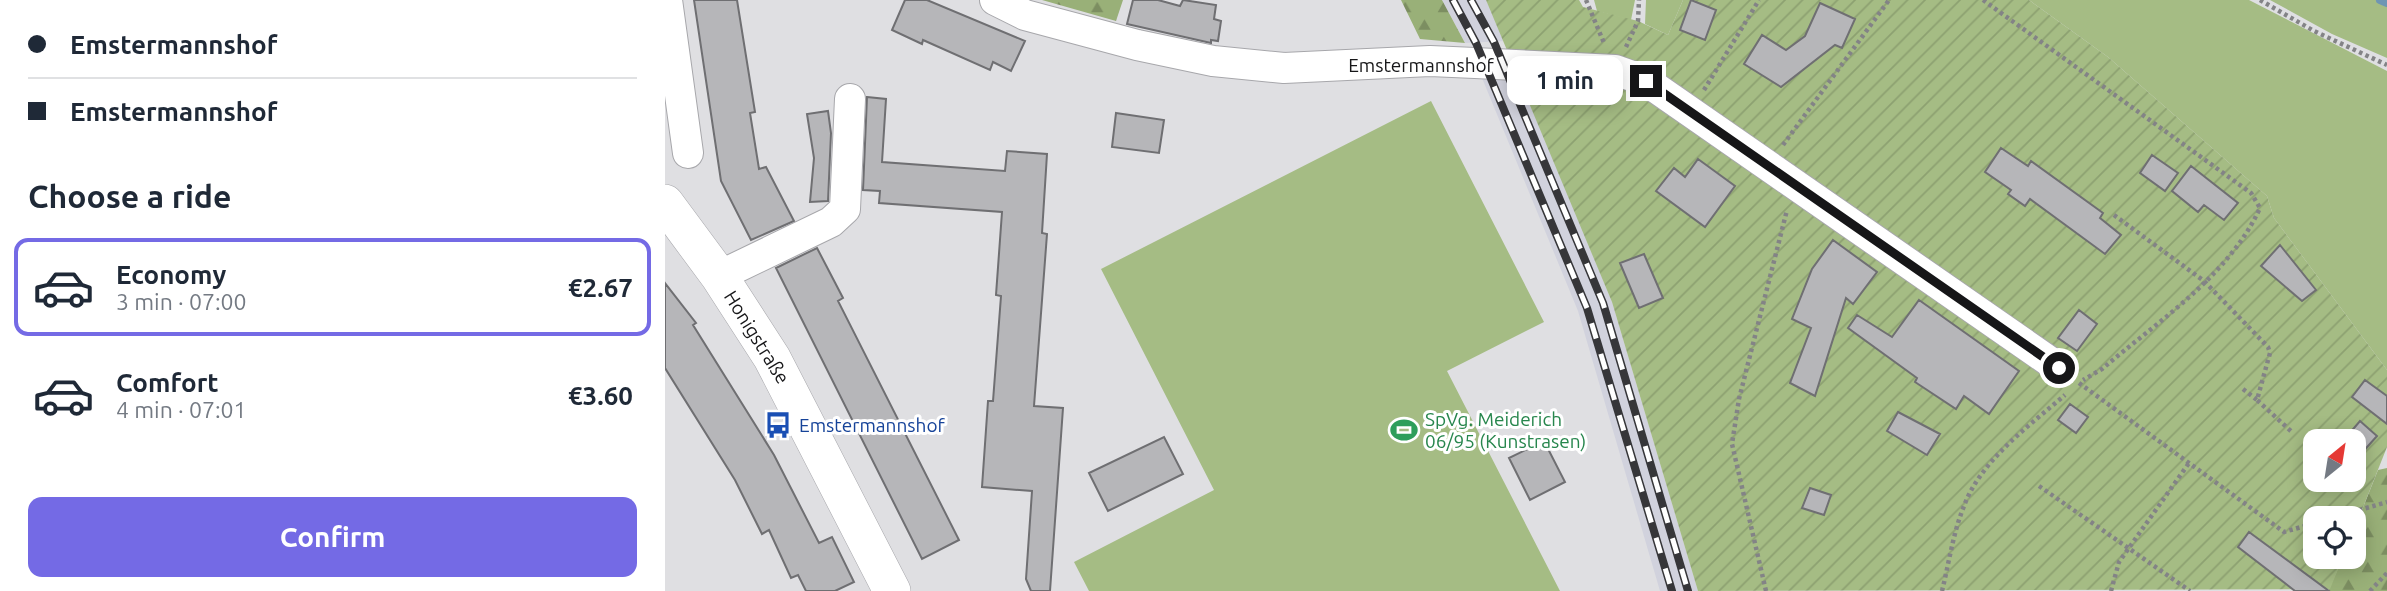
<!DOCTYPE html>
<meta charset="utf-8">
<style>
body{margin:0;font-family:Ubuntu,sans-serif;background:#f6f6f7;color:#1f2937;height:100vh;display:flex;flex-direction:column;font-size:26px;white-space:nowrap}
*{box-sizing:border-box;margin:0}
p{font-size:23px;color:#747a83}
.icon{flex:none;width:38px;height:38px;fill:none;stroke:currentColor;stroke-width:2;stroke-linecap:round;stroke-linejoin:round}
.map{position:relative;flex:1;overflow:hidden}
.side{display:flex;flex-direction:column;background:#fff;width:665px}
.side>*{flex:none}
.banner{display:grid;align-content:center;height:154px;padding:0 28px;background:#fff}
.needle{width:46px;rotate:30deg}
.tools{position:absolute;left:1638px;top:429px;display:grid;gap:14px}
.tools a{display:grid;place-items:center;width:63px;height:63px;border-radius:14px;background:#fff;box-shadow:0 4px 18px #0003;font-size:35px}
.end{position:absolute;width:32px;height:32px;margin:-16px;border:9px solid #161618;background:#fff;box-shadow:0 0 0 4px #fff}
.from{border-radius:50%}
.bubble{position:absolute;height:49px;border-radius:14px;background:#fff;box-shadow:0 4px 18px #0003;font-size:23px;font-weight:700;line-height:49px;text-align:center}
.banner b{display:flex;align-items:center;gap:24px;height:66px;font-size:26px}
.banner b+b{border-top:2px solid #e0e1e3}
.banner i{width:18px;height:18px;background:#1f2937}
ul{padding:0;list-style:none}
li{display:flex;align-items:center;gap:21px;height:98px;margin:0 14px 10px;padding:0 14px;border:4px solid transparent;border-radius:14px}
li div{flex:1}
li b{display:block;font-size:26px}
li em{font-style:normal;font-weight:700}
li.active{border-color:#746ae5}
li>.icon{width:63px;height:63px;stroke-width:1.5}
h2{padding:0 28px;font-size:32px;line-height:84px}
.primary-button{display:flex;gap:14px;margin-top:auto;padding:14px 28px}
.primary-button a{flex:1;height:80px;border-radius:14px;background:#746ae5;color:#fff;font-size:28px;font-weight:700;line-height:80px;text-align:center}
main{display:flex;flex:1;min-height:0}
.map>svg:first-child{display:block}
</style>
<main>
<section class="side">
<div class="banner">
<b><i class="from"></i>Emstermannshof</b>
<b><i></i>Emstermannshof</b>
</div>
<h2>Choose a ride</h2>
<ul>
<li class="active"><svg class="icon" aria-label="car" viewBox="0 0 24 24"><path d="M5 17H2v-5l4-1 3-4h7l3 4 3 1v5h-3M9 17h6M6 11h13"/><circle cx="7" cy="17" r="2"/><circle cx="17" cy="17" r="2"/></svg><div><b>Economy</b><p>3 min · 07:00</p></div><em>€2.67</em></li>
<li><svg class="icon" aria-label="car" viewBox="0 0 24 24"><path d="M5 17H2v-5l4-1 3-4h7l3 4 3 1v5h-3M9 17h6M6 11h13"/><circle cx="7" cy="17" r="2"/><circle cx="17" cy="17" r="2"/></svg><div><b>Comfort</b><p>4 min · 07:01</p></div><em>€3.60</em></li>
</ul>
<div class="primary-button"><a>Confirm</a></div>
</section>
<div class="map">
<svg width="1722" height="591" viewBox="0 0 1722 591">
<defs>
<pattern id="forest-firs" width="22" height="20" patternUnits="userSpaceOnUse" patternTransform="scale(1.75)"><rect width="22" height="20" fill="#99b078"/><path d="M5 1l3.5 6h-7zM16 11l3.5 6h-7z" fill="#7c8e61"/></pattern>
<pattern id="garden-furrows" width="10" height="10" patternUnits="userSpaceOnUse" patternTransform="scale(1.75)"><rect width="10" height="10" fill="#a5bc84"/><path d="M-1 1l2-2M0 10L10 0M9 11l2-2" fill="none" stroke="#8da171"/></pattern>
</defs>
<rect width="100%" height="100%" fill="#dfdfe2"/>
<!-- built -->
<path fill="#d1d2dd" d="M777,0H821L840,41L800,43Z
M817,78H856L947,302L1033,591H995L913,311Z"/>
<!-- grass -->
<path fill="#a5bc84" d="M929,0H970L966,20L932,11Z
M981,0H1018L1003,35L980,24Z
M1364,0H1584L1722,71V370L1609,218L1602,196L1443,57Z
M1605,0H1722V58L1667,34Z
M766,101L879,322L782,371L895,591H424L409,562L549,490L436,269Z"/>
<!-- forest -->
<path fill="url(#forest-firs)" d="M377,0H458L451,21Z
M736,0H777L800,43L755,39Z
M1722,468V591H1663L1678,557L1689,556V530L1713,470Z"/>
<!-- garden -->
<path fill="url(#garden-furrows)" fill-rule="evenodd" d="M821,0H914L918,7L973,21L1003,35L1018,0H1364L1443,57L1602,196L1609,218L1722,370V447L1689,530V518H1650V556L1678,557L1665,589L1033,591L947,302ZM1650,441H1689V480H1650Z"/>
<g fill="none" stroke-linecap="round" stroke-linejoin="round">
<!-- stream -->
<path stroke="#6f95b3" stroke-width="8" d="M1715,0L1722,3"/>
</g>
<!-- building -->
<path fill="#b6b6b9" stroke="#6f6f72" stroke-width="2" d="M29,0H72L90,112L85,113L94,169L101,167L129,221L86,240L56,181Z
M240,0H262L360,41L346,71L328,62L325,70L258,40L257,44L227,30Z
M468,0H493L515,6L518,0L551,5L549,19L556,21L553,41L546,40V43L462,24Z
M1026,0L1051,10L1040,40L1015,30Z
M1155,3L1190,19L1177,48L1170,45L1116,87L1079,64L1097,35L1121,50L1140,36Z
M202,97L221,99L217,162L340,171L342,151L382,154L377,233L382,234L369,406L398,408L385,591H366L361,579L367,491L317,487L323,401H328L336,296L331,295L337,212L214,203L215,191L198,190Z
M163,111L166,133L163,201L145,202L149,158L142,114Z
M451,113L499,120L494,153L447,147Z
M1336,148L1363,166L1366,161L1438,213L1435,218L1456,235L1440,254L1365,199L1360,206L1343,194L1346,190L1320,172Z
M1487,155L1513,173L1500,191L1475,173Z
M1033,159L1070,186L1040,227L991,191L1009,168L1020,177Z
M1526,166L1573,203L1559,220L1539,205L1533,212L1507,191Z
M1168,240L1212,272L1188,304L1181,298L1150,396L1125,383L1146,328L1127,319L1147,269Z
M1615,245L1651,290L1637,301L1596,266Z
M152,248L178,298L173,301L294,540L257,559L111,268Z
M979,254L998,298L974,308L955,263Z
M0,283L31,323L28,325L109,455L154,543L167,537L189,582L170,591H141L133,575L126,578L104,530L97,534L70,480L0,368Z
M1254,300L1354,371L1324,414L1299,396L1291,409L1250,382L1252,378L1183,328L1192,315L1227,337Z
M1414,310L1432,324L1412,351L1393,338Z
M1700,380L1722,396V424L1687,397Z
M1405,404L1423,417L1411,433L1393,420Z
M1233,412L1275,434L1262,455L1222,431Z
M1695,421L1712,436L1695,455L1689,450V441H1678Z
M499,437L518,474L443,511L424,473Z
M879,441L900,482L865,500L844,458Z
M1145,488L1166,495L1159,515L1137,508Z
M1584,532L1664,591H1630L1573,547Z"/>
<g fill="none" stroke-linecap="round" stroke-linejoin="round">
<defs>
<path id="minor" d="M2,0L23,153
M330,0L360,15L472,45L548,61L619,68L765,61L810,63L950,70L981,81L1394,368
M54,276L166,222L180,209L185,99"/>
<path id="major" d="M0,203L54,276L107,358L227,591"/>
</defs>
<!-- minor casing -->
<use href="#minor" stroke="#a7a7ab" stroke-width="32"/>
<!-- major casing -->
<use href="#major" stroke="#a7a7ab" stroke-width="38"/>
<!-- path -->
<path stroke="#838386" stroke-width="4.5" stroke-dasharray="3.5 3.5" stroke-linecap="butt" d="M921,0L939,43
M1318,0L1586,193L1595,208C1564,276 1492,322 1437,369L1418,380
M1595,0L1649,31L1722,65
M961,47L973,21L974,0
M1039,90L1094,0
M1118,145L1224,0
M1449,215L1539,281L1603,347L1605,353L1592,400L1628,433
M1414,383L1619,532L1650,523
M1578,389L1592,400
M1374,486L1525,591
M1667,518L1722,502
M1101,591L1067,444L1074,399L1122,210
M1277,591C1284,563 1288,533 1299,506C1316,460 1364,426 1400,395
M1446,591L1454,562L1524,463
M1705,591L1722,573"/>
<!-- minor -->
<use href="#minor" stroke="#fff" stroke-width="30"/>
<!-- major -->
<use href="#major" stroke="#fff" stroke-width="37"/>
<defs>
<path id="rail" d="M788,0L811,43L922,308L1007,591
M806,0L829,42L938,303L1023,591"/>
</defs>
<!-- rail casing -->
<use href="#rail" stroke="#363639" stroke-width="8"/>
<!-- rail -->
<use href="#rail" stroke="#fff" stroke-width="5" stroke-dasharray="16" stroke-linecap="butt"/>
</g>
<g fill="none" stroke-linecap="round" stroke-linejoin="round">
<!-- route -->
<path stroke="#161618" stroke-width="9" d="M981,81L1394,368"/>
</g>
<!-- icons -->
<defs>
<symbol id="bus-bare" viewBox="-9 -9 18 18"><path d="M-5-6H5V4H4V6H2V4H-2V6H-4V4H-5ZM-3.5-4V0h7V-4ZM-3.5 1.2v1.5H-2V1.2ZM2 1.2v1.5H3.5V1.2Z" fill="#1a4fb4" stroke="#fff" stroke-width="2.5" paint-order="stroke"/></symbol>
<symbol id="stadium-bare" viewBox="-9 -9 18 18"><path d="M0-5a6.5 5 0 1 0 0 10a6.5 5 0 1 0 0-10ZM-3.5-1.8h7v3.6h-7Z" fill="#2e9e5b" stroke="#fff" stroke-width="2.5" paint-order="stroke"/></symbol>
</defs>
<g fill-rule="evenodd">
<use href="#bus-bare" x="94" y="406" width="38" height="38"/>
<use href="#stadium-bare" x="720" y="411" width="38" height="38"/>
</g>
<g text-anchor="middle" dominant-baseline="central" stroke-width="6" stroke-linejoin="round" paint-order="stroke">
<!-- street labels -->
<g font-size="19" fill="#161618" stroke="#fff">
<text x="756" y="65">Emstermannshof</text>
<text transform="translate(92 337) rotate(58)">Honigstraße</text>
</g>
<!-- leisure labels -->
<g font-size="19" fill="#27864d" stroke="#fff" text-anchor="start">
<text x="760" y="419">SpVg. Meiderich<tspan x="760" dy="22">06/95 (Kunstrasen)</tspan></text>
</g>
<!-- transit labels -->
<g font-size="19" fill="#164399" stroke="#fff" text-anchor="start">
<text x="134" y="425">Emstermannshof</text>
</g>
</g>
</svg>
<div class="tools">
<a><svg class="needle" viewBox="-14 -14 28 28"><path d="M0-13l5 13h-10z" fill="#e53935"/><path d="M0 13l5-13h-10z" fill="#747a83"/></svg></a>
<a><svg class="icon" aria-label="locate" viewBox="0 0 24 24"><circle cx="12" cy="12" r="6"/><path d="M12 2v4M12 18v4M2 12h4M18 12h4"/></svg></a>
</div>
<i class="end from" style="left:1394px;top:368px"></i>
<i class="end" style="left:981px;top:81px"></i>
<div class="bubble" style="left:842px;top:56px;width:116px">1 min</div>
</div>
</main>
